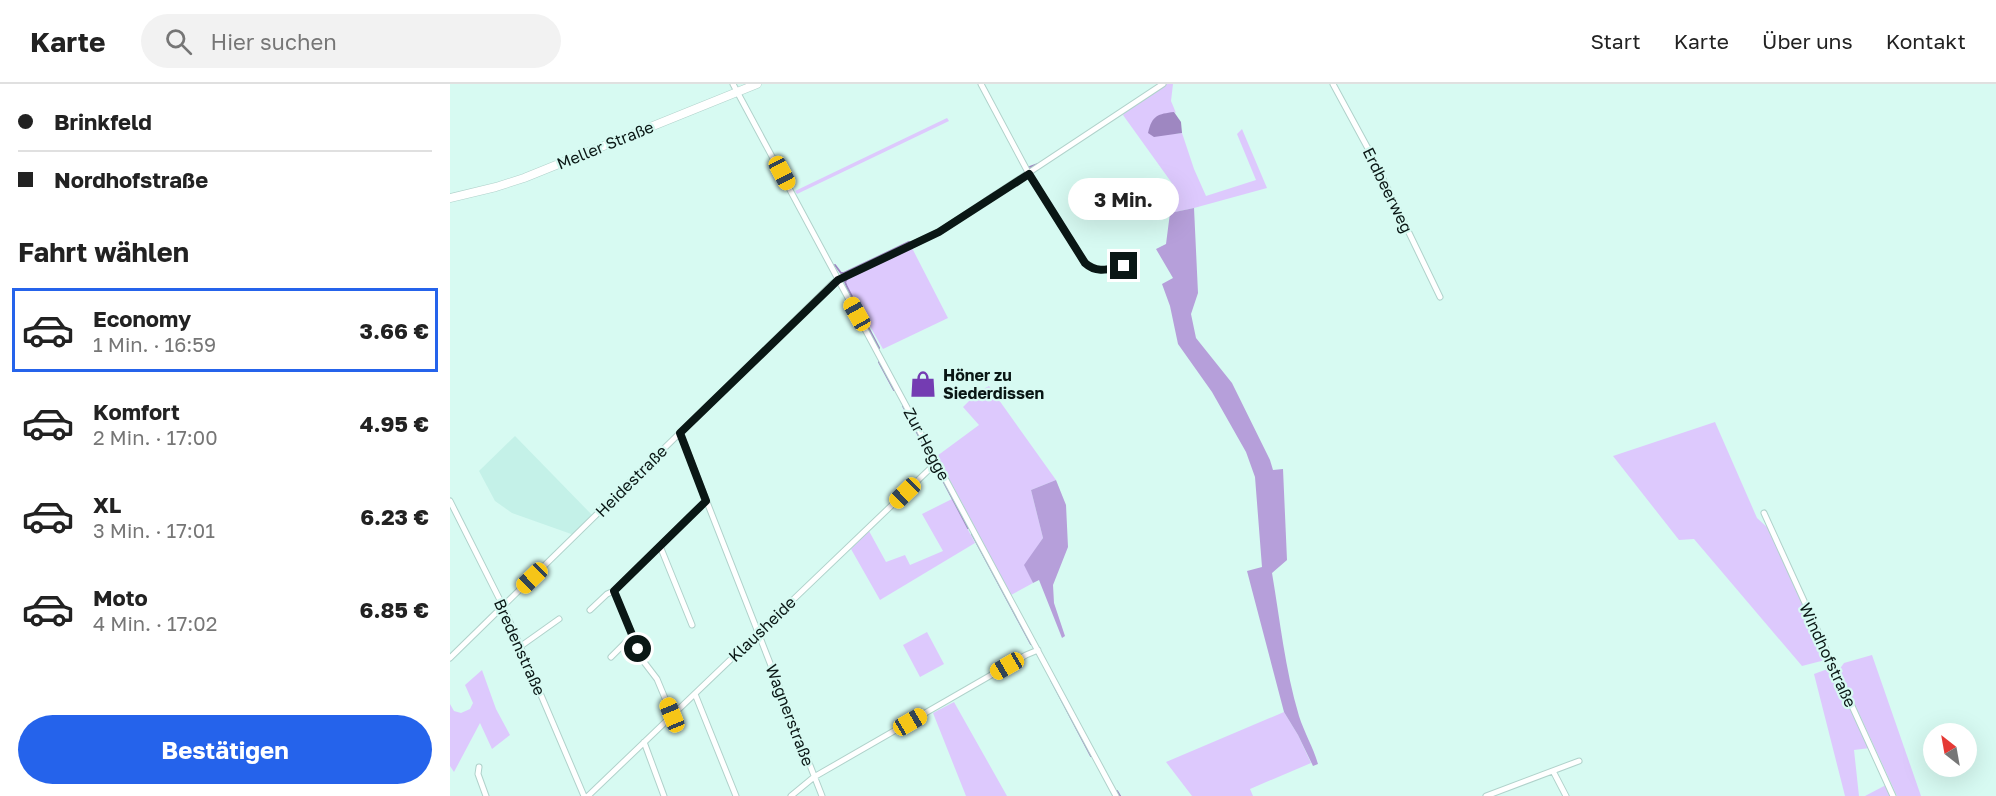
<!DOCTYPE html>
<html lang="de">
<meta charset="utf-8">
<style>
body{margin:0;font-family:"Golos Text",sans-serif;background:#f2f2f2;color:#222;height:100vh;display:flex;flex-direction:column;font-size:22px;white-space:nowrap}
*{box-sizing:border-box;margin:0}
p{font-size:20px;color:#767676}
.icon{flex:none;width:33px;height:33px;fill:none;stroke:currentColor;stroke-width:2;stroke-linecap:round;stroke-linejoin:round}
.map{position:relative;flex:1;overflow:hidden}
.sheet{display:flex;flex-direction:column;background:#fff;width:450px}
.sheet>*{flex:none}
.hud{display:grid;align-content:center;height:132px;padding:0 18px;background:#fff}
.needle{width:39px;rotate:329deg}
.fabs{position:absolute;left:1473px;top:639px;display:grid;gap:12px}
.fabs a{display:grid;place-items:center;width:54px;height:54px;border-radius:50%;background:#fff;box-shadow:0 6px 24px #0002;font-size:30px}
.end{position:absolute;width:27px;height:27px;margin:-14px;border:8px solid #0a1715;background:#fff;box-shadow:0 0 0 3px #fff}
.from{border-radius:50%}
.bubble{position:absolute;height:42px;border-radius:21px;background:#fff;box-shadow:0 6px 24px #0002;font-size:20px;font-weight:700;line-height:42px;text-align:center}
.car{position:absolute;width:18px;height:36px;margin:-18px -9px;border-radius:8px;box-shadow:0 0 4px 2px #0007;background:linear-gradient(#f5c518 24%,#345 0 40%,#f5c518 0 76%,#345 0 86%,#f5c518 0)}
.hud b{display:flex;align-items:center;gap:21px;height:57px;font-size:22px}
.hud b+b{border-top:2px solid #e0e0e0}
.hud i{width:15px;height:15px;background:#222}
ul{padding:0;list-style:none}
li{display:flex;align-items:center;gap:18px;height:84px;margin:0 12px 9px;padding:0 6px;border:3px solid transparent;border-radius:0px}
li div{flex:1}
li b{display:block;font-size:22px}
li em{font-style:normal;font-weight:700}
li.current{border-color:#2563eb}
li>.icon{width:54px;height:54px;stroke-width:1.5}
h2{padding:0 18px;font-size:27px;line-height:72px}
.button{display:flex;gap:12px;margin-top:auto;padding:12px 18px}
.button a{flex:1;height:69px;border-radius:36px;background:#2563eb;color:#fff;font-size:24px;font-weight:700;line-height:69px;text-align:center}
header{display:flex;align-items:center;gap:36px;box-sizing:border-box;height:84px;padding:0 30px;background:#fff;border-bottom:2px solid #e0e0e0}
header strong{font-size:28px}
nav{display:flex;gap:33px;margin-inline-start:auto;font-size:21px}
.search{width:420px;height:54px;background:#f2f2f2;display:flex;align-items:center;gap:15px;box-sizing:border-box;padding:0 21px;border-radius:33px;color:#767676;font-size:22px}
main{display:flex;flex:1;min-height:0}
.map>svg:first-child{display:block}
</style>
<header>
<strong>Karte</strong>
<div class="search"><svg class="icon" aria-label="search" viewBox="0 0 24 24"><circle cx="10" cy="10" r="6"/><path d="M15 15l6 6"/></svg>Hier suchen</div>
<nav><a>Start</a><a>Karte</a><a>Über uns</a><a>Kontakt</a></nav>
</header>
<main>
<section class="sheet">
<div class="hud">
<b><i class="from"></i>Brinkfeld</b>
<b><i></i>Nordhofstraße</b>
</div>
<h2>Fahrt wählen</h2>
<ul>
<li class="current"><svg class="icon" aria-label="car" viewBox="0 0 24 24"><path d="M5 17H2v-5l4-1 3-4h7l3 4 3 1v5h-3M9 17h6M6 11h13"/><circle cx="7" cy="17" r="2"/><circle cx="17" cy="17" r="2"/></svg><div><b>Economy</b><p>1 Min. · 16:59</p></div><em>3.66 €</em></li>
<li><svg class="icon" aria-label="car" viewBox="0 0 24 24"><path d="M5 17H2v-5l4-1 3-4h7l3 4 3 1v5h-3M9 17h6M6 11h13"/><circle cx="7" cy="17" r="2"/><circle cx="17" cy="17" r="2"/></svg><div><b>Komfort</b><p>2 Min. · 17:00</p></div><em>4.95 €</em></li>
<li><svg class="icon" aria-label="car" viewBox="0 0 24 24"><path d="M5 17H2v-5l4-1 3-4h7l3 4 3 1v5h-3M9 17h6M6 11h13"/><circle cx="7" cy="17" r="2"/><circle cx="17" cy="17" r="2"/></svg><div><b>XL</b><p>3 Min. · 17:01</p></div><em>6.23 €</em></li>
<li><svg class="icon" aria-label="car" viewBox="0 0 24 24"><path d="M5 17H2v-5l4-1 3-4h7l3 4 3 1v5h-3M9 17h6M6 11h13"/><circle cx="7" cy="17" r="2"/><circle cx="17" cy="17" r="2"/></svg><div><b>Moto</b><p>4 Min. · 17:02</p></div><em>6.85 €</em></li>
</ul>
<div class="button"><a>Bestätigen</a></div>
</section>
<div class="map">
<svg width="1546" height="712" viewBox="0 0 1546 712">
<rect width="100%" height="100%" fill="#d7faf2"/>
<!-- built -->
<path fill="#c4f1e8" d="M65,352L143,432L124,451L62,429L45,417L29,387Z"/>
<!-- green -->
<path fill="#ddc9fd" d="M717,0H723L721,17L726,29L724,28V50L732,49L744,85L756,112L806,96L787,50L792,45L817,104L744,124L720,129L724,102L673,31L675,28Z
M497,34L499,37L347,110L345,107Z
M462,164L498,234L433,265L394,197Z
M539,302L606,396L581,406L593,454L575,481L583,499L561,511L487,372L529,341L513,323L528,308Z
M1265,338L1307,434L1319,445L1379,575L1352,582L1244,455L1229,456L1163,372Z
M502,415L525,459L430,516L401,465L419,447L436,478L455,471L460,481L493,467L472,430Z
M477,548L494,580L470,593L453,561Z
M1422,571L1471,712H1447L1389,586L1394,579Z
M1383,583L1420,664L1404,666L1409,712H1395L1364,590Z
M32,586L46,625L60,651L42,665L30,639L4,688L0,682V620L4,627L11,629L20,625L23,619L15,601Z
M504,618L557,712H516L483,629Z
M834,628L848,651L861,679L800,705L803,712H742L716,678Z
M1436,701L1440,712H1415Z"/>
<!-- forest -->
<path fill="#b69fda" d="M744,124L748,209L741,230L746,254L782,299L820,376L823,386L833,385L837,476L822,489C830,536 835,585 849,632C854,648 863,663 868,680L863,682L848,651L834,628L797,487L812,483L805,393L796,368L762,308L728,260L720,222L712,200L723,194L706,165L716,160L720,129Z
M606,396L616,421L618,463L603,501L604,519L615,552L612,554L589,496L583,499L574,481L593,454L581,406Z"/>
<!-- water -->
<path fill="#9e87c1" d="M724,28L731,38L732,49L704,53L698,49C702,31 708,30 724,28Z"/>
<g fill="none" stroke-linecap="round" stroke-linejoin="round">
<!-- stream -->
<path stroke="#9e87c1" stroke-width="2" d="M580,83L588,80
M533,116L545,108
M385,181L391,189H394L459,158
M397,195L395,198L397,203L429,264
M429,278L444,306
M453,322L479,371
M488,387L518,444
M522,450L581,560
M601,596L641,672
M667,707L670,712"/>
<defs>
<path id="street" d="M283,0L666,712
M531,0L579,90L635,179C647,190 659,185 674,182
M883,0L921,70L990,213
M230,349L372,712
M0,417L53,522L134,712
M1314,429L1443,712
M210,462L242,541
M164,507L194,578L207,595L222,631
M140,526L157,510L164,507L256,417
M71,562L109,535
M161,573L182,552
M0,574L382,200L388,196L489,148L713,0
M245,610L286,712
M194,658L214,712
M29,683L28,690L36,712
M1103,687L1116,712
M138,712L487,378
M341,712L364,693L576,571L588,566
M1036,712L1129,677"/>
<path id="secondary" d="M0,114L46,103L74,94L307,0"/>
</defs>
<!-- street casing -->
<use href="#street" stroke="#b0d2cb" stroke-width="7"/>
<!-- secondary casing -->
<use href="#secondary" stroke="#b0d2cb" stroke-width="9"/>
<!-- street -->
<use href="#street" stroke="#fff" stroke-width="5"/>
<!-- secondary -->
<use href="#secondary" stroke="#fff" stroke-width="8"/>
</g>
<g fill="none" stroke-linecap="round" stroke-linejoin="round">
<!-- route -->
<path stroke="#0a1715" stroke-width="8" d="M188,565L164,507L256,417L230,349L388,196L489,148L579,90L635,179C647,190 659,185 674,182"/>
</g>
<!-- icons -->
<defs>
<symbol id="shop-bare" viewBox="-9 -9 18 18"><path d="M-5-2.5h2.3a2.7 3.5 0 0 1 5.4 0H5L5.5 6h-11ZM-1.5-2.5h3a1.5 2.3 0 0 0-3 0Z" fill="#743cb2" stroke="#d7faf2" stroke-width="2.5" paint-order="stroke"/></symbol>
</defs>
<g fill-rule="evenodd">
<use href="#shop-bare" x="454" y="281" width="38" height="38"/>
</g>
<g text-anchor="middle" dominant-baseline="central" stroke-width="4.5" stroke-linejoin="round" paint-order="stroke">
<!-- street labels -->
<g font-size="16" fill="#0a1715" stroke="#d7faf2">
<text transform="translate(155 61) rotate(-22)">Meller Straße</text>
<text transform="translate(938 106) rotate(64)">Erdbeerweg</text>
<text transform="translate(477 360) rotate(62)">Zur Hegge</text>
<text transform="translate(181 397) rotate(-45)">Heidestraße</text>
<text transform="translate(312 545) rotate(-44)">Klausheide</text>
<text transform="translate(70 563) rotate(66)">Bredenstraße</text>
<text transform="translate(1378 571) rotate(65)">Windhofstraße</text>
<text transform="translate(340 631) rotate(69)">Wagnerstraße</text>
</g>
<!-- poi labels -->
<g font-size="16" font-weight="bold" fill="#0a1715" stroke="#d7faf2" text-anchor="start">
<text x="493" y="291">Höner zu<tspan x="493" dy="18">Siederdissen</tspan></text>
</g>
</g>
</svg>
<div class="fabs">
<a><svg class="needle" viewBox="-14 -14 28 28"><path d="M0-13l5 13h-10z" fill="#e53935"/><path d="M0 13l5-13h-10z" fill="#767676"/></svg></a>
</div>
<i class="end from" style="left:188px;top:565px"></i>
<i class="end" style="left:674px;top:182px"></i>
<div class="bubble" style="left:618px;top:94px;width:111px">3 Min.</div>
<i class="car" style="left:332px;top:89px;rotate:152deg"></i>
<i class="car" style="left:407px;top:230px;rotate:331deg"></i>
<i class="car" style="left:455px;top:409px;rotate:226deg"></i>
<i class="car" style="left:82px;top:494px;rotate:226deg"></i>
<i class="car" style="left:557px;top:582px;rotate:240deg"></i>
<i class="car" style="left:222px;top:631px;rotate:338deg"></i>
<i class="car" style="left:460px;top:638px;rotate:60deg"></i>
</div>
</main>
